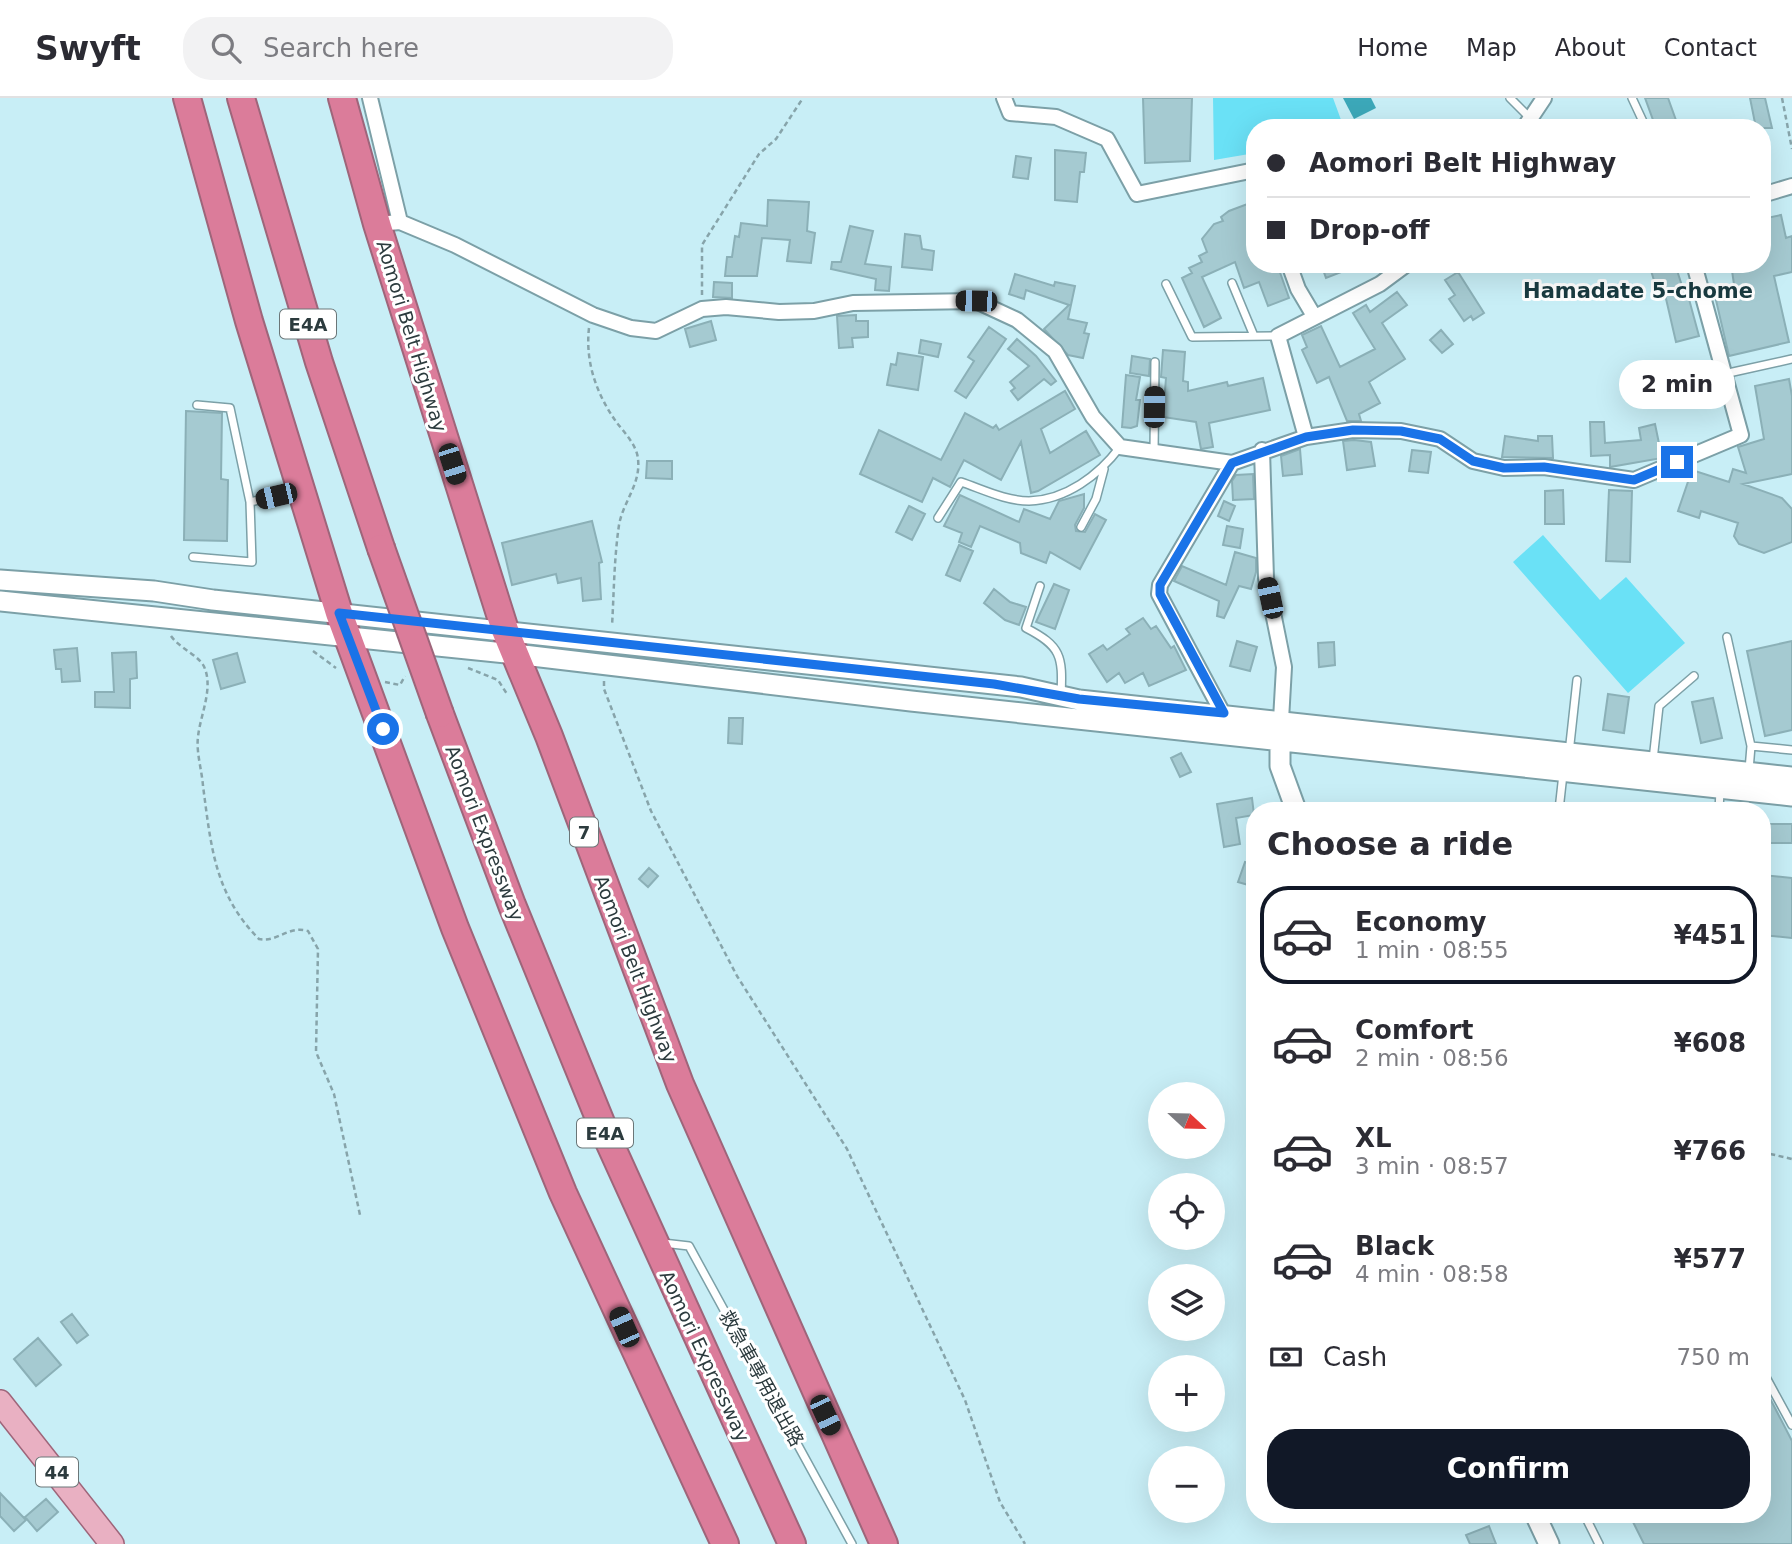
<!DOCTYPE html>
<meta charset="utf-8">
<style>
body{margin:0;font-family:"DejaVu Sans","Noto Sans JP",sans-serif;background:#f2f2f3;color:#2b2b33;height:100vh;display:flex;flex-direction:column;font-size:26px;white-space:nowrap}
*{box-sizing:border-box;margin:0}
p{font-size:23px;color:#7c7c81}
.icon{flex:none;width:38px;height:38px;fill:none;stroke:currentColor;stroke-width:2;stroke-linecap:round;stroke-linejoin:round}
.map{position:relative;flex:1;overflow:hidden}
.drawer{position:absolute;left:1246px;top:704px;width:525px;height:721px;display:flex;flex-direction:column;background:#fff;border-radius:28px;box-shadow:0 7px 28px #0002}
.drawer>*{flex:none}
.guide{position:absolute;left:1246px;top:21px;width:525px;height:154px;border-radius:28px;box-shadow:0 7px 28px #0002;display:grid;align-content:center;height:154px;padding:0 21px;background:#fff}
.needle{width:46px;rotate:112deg}
.tools{position:absolute;left:1148px;top:984px;display:grid;gap:14px}
.tools a{display:grid;place-items:center;width:77px;height:77px;border-radius:50%;background:#fff;box-shadow:0 7px 28px #0002;font-size:35px}
.end{position:absolute;width:32px;height:32px;margin:-16px;border:9px solid #1a73e8;background:#fff;box-shadow:0 0 0 4px #fff}
.from{border-radius:50%}
.bubble{position:absolute;height:49px;border-radius:24px;background:#fff;box-shadow:0 7px 28px #0002;font-size:23px;font-weight:600;line-height:49px;text-align:center}
.car{position:absolute;width:21px;height:42px;margin:-21px -10px;border-radius:9px;box-shadow:0 0 5px 2px #0007;background:linear-gradient(#222 24%,#8ab4d8 0 40%,#222 0 76%,#8ab4d8 0 86%,#222 0)}
.guide b{display:flex;align-items:center;gap:24px;height:66px;font-size:26px}
.guide b+b{border-top:2px solid #e1e1e2}
.guide i{width:18px;height:18px;background:#2b2b33}
ul{padding:0;list-style:none}
li{display:flex;align-items:center;gap:21px;height:98px;margin:0 14px 10px;padding:0 7px;border:4px solid transparent;border-radius:28px}
li div{flex:1}
li b{display:block;font-size:26px}
li em{font-style:normal;font-weight:600}
li.on{border-color:#111827}
li>.icon{width:63px;height:63px;stroke-width:1.5}
h2{padding:0 21px;font-size:32px;line-height:84px}
.pay{display:flex;align-items:center;gap:18px;height:77px;padding:0 21px;font-size:26px}
.pay p{margin-inline-start:auto}
.primary-button{display:flex;gap:14px;margin-top:auto;padding:14px 21px}
.primary-button a{flex:1;height:80px;border-radius:28px;background:#111827;color:#fff;font-size:28px;font-weight:600;line-height:80px;text-align:center}
header{display:flex;align-items:center;gap:42px;box-sizing:border-box;height:98px;padding:0 35px;background:#fff;border-bottom:2px solid #e1e1e2}
header strong{font-size:33px}
nav{display:flex;gap:38px;margin-inline-start:auto;font-size:24px}
.search{width:490px;height:63px;background:#f2f2f3;display:flex;align-items:center;gap:18px;box-sizing:border-box;padding:0 24px;border-radius:28px;color:#7c7c81;font-size:26px}
.map>svg:first-child{display:block}
</style>
<header>
<strong>Swyft</strong>
<div class="search"><svg class="icon" aria-label="search" viewBox="0 0 24 24"><circle cx="10" cy="10" r="6"/><path d="M15 15l6 6"/></svg>Search here</div>
<nav><a>Home</a><a>Map</a><a>About</a><a>Contact</a></nav>
</header>
<div class="map">
<svg width="1792" height="1446" viewBox="0 0 1792 1446">
<rect width="100%" height="100%" fill="#c8eef6"/>
<!-- green -->
<path fill="#6ae1f6" d="M1213,0H1333L1344,30H1255V55L1214,62Z
M1543,437L1600,502L1626,479L1685,545L1628,595L1513,464Z"/>
<!-- water -->
<path fill="#3ca8b9" d="M1343,0H1371L1376,10L1354,21Z"/>
<!-- building -->
<path fill="#a5cad1" stroke="#8bb0b7" stroke-width="2" d="M1143,0H1192L1190,63L1145,65Z
M1645,0H1668L1677,25L1656,30Z
M1750,0H1765L1772,30H1756Z
M1055,52L1086,55L1084,74H1080L1077,104L1055,102Z
M1016,58L1031,60L1028,81L1013,79Z
M768,102L809,104L807,133L815,135L811,165L787,163L790,142L762,140L757,178H725L727,159H732L735,138L739,139L741,125L767,128Z
M1250,105L1255,121V166H1277L1289,200L1268,208L1259,184L1244,190L1235,164L1202,179L1221,220L1204,229L1182,180L1192,175L1189,170L1202,164L1199,158L1207,154L1202,141L1214,126L1223,123L1221,119L1229,113Z
M1781,117L1786,140L1792,138V174L1774,178L1789,244L1729,258L1715,198L1735,193L1731,166H1762V121Z
M850,128L873,133L865,166L891,169L889,193L875,192L876,181L831,171L832,164H841Z
M905,136L920,138L922,151L934,153L932,172L902,169Z
M1321,166H1359V167L1326,180Z
M1649,166H1675L1683,191L1686,190L1699,238L1676,244L1664,192L1656,189Z
M1458,174L1484,215L1473,222L1471,218L1464,223L1449,201L1455,197L1445,182Z
M1015,176L1054,188L1055,184L1075,188L1068,221L1087,225L1084,235L1089,236L1083,260L1068,257L1044,231L1069,207L1026,192L1024,201L1009,196Z
M714,184L732,185V200L713,199Z
M1397,194L1407,207L1382,225L1405,261L1369,284L1380,305L1359,316L1361,323H1347L1329,279L1317,285L1302,252L1307,249L1302,237L1321,228L1340,269L1375,251L1353,215L1366,207L1370,214Z
M856,217V223H868V239L852,240L853,249L839,250L837,218Z
M711,223L716,242L690,249L685,231Z
M989,229L1006,241L966,300L955,293L974,263L968,259Z
M1441,232L1453,246L1442,255L1430,242Z
M1017,241L1036,258L1056,283L1051,287L1044,281L1018,302L1011,293L1015,290L1010,284L1029,268L1008,251Z
M921,242L941,246L938,259L919,255Z
M1163,252L1185,254L1183,283L1188,284V293L1227,284L1228,288L1263,280L1270,312L1209,325L1213,349L1201,351L1196,324L1163,319L1166,280L1161,279Z
M898,255L923,259L918,292L887,287L891,266L896,267Z
M1132,258L1150,261L1149,278L1130,275Z
M1126,277L1140,279L1136,302H1140L1137,328L1131,330L1122,329Z
M1789,281L1792,298V376L1743,386L1782,400L1792,411V444L1764,455L1739,446L1734,438L1738,425L1701,413L1699,420L1678,413L1692,372L1729,384L1733,371L1746,375L1738,349L1764,341L1755,288Z
M1065,293L1075,311L1041,331L1050,355L1086,333L1100,357L1038,393L1031,395L1021,344L1001,382L964,362L950,389L933,380L922,404L860,376L879,332L941,362L965,315L993,330L996,327L999,332Z
M186,313L222,315L221,381L228,382L227,443L184,442Z
M1590,324H1604L1605,345L1641,342L1639,330L1655,326L1662,360L1610,369V357L1591,358Z
M1505,338L1538,343V338H1552L1553,360L1502,359Z
M1354,342L1371,344L1375,368L1347,372L1343,343Z
M1300,351L1302,376L1283,378L1281,358Z
M1412,352L1431,354L1428,375L1409,373Z
M647,363H672V381L646,380Z
M1253,376L1254,401L1233,402L1232,383L1236,377Z
M1563,392L1564,426H1545V393Z
M1609,392L1632,393L1630,464L1606,463Z
M1084,396V410L1075,427L1076,433L1085,434L1095,416L1106,422L1080,471L1050,454L1046,465L1021,455L1020,445L980,428L971,449L959,444L962,435L944,428L960,397L1019,424L1024,411L1050,421L1059,403Z
M1224,403L1235,408L1229,423L1218,418Z
M909,408L925,416L912,442L896,434Z
M592,423L602,464L599,465L601,501L583,503L581,480L558,485L556,476L512,487L502,445Z
M1227,428L1243,431L1240,450L1223,447Z
M959,447L973,453L960,483L946,477Z
M1235,454L1256,460V474L1251,491L1239,488L1224,520L1217,518L1219,503L1174,483L1182,468L1226,487Z
M1054,486L1069,492L1055,531L1036,524Z
M994,491L1010,504L1026,509L1019,527L1005,522L984,505Z
M1143,520L1151,531L1156,528L1171,550L1174,548L1186,572L1149,588L1143,575L1125,585L1119,575L1107,584L1089,556L1103,547L1107,552L1130,536L1126,531Z
M1237,543L1257,549L1250,573L1230,568Z
M1792,543V632L1765,638L1747,553Z
M1334,544L1335,567L1319,569L1318,545Z
M77,550L80,583L62,584L61,571H56L54,552Z
M136,554L137,580L130,581V610L95,609V594H114L112,555Z
M237,555L245,584L221,591L213,562Z
M1608,596L1629,599L1624,635L1603,632Z
M1713,600L1722,640L1701,645L1692,604Z
M729,620H743L742,646L728,645Z
M1181,655L1191,674L1180,679L1171,660Z
M1252,700L1254,717L1236,720L1240,746L1224,749L1217,706Z
M1762,726H1792V745H1762Z
M1245,764L1255,767V789L1238,784Z
M649,770L658,778L648,789L639,781Z
M1762,777L1792,780V840L1762,837Z
M72,1216L88,1237L77,1245L61,1224Z
M38,1240L61,1267L36,1288L14,1261Z
M1762,1285L1792,1343V1446H1644L1629,1416H1762Z
M0,1395L26,1422L14,1433L0,1418Z
M46,1401L58,1414L37,1433L25,1419Z
M1489,1428L1496,1446H1470L1466,1437Z"/>
<g fill="none" stroke-linecap="round" stroke-linejoin="round">
<defs>
<path id="lane" d="M1510,0L1530,20
M1632,0L1646,30
M1232,185L1254,238
M1166,186L1192,239L1278,238
M1724,276L1792,261
M1154,354L1155,264
M250,404L297,393
M938,420L961,384C982,391 1006,403 1029,403C1066,402 1099,377 1120,349
M1081,429L1096,401L1104,371
M193,459L252,464L250,404L230,310L197,307
M1040,488L1026,530C1061,548 1063,558 1061,597
M1727,539L1751,648L1749,672
M1751,648L1792,652
M1569,655L1577,582
M1653,662L1659,608L1694,578
M1559,712L1563,676
M1719,712L1720,693
M663,1145L689,1148L852,1446
M1762,1272L1792,1327
M1584,1416L1599,1446"/>
<path id="street" d="M370,0L400,124
M1004,0L1010,15L1056,19L1107,41L1137,96L1255,72
M1524,30L1544,0
M1762,97L1792,88
M377,126L400,124L455,147L593,217L631,230L656,233L702,211L726,209L779,214L814,213L853,205L976,203L1017,222L1055,253L1093,319L1120,349L1232,365L1306,339L1278,238L1380,186L1407,166
M1289,166L1298,191L1314,218
M1306,339L1353,332L1401,333L1440,341L1473,363L1504,370L1544,369L1634,382L1741,337L1694,166
M1262,352L1266,480L1284,569L1281,622
M1228,625L1159,496L1160,487L1232,365"/>
<path id="secondary" d="M0,482L154,493L213,502L1021,589L1079,602L1792,679
M0,503L515,556L911,603L1792,698
M1280,630V668L1296,712
M1535,1416L1549,1446"/>
<path id="primary" d="M0,1304L112,1446"/>
<path id="highway" d="M187,0L249,223L339,515L455,830L563,1095L725,1446
M241,0L319,264L381,450
M342,0L377,126L505,532L549,638L680,986L884,1446
M440,616L512,807L606,1037L792,1446"/>
</defs>
<!-- lane casing -->
<use href="#lane" stroke="#7ca0a7" stroke-width="10"/>
<!-- street casing -->
<use href="#street" stroke="#7ca0a7" stroke-width="18"/>
<!-- secondary casing -->
<use href="#secondary" stroke="#7ca0a7" stroke-width="23"/>
<!-- primary casing -->
<use href="#primary" stroke="#9e657a" stroke-width="26"/>
<!-- highway casing -->
<use href="#highway" stroke="#9e657a" stroke-width="30"/>
<!-- path -->
<path stroke="#87a4aa" stroke-width="2.5" stroke-dasharray="5 3.5" stroke-linecap="butt" d="M1782,0L1792,51
M702,197V147L759,56L776,41L803,0
M589,230C585,265 597,297 617,325C625,335 637,348 638,361C641,386 623,404 619,427C614,461 614,494 612,528
M171,538C180,551 201,558 205,571C213,592 200,618 198,639C196,654 202,673 203,688C211,747 214,796 259,841C277,845 288,827 308,833L318,851L316,954L334,996L360,1117
M313,553L336,570
M468,570L498,582L507,596
M604,583V591L651,713L737,878L847,1051L965,1302L1000,1404L1025,1446
M385,584L400,587L405,578
M1762,1054L1792,1061"/>
<!-- lane -->
<use href="#lane" stroke="#fff" stroke-width="7"/>
<!-- street -->
<use href="#street" stroke="#fff" stroke-width="14"/>
<!-- secondary -->
<use href="#secondary" stroke="#fff" stroke-width="19"/>
<!-- primary -->
<use href="#primary" stroke="#e9b0c2" stroke-width="23"/>
<!-- highway -->
<use href="#highway" stroke="#db7c9a" stroke-width="26"/>
<defs>
<path id="highway-bridge" d="M381,450L440,616"/>
</defs>
<!-- highway-bridge casing -->
<use href="#highway-bridge" stroke="#9e657a" stroke-width="30" stroke-linecap="butt"/>
<!-- highway-bridge -->
<use href="#highway-bridge" stroke="#db7c9a" stroke-width="26"/>
</g>
<g fill="none" stroke-linecap="round" stroke-linejoin="round">
<!-- route -->
<path stroke="#1a73e8" stroke-width="9" d="M383,631L339,515L994,586L1079,601L1224,615L1160,496V487L1232,365L1306,339L1353,332L1401,333L1440,341L1473,363L1504,370L1544,369L1634,382L1677,364"/>
</g>
<g text-anchor="middle" dominant-baseline="central" stroke-width="6" stroke-linejoin="round" paint-order="stroke">
<!-- shield labels -->
<g fill="#fff" stroke="#6b7678" stroke-width="2">
<rect x="280" y="211.5" width="56" height="29" rx="5"/>
<rect x="570" y="719.5" width="28" height="29" rx="5"/>
<rect x="577" y="1020.5" width="56" height="29" rx="5"/>
<rect x="36" y="1359.5" width="42" height="29" rx="5"/>
</g>
<g font-size="18" font-weight="bold" fill="#2c3b3e">
<text x="308" y="226">E4A</text>
<text x="584" y="734">7</text>
<text x="605" y="1035">E4A</text>
<text x="57" y="1374">44</text>
</g>
<!-- street labels -->
<g font-size="19" fill="#2c3b3e" stroke="#fff">
<text transform="translate(412 238) rotate(73)">Aomori Belt Highway</text>
<text transform="translate(485 735) rotate(69)">Aomori Expressway</text>
<text transform="translate(636 871) rotate(69)">Aomori Belt Highway</text>
<text transform="translate(705 1258) rotate(65)">Aomori Expressway</text>
<text transform="translate(762 1280) rotate(61)">救急車専用退出路</text>
</g>
<!-- neighbourhood labels -->
<g font-size="21" font-weight="bold" fill="#193b41" stroke="#fff">
<text x="1638" y="193">Hamadate 5-chome</text>
</g>
</g>
</svg>
<div class="tools">
<a><svg class="needle" viewBox="-14 -14 28 28"><path d="M0-13l5 13h-10z" fill="#e53935"/><path d="M0 13l5-13h-10z" fill="#7c7c81"/></svg></a>
<a><svg class="icon" aria-label="locate" viewBox="0 0 24 24"><circle cx="12" cy="12" r="6"/><path d="M12 2v4M12 18v4M2 12h4M18 12h4"/></svg></a>
<a><svg class="icon" aria-label="layers" viewBox="0 0 24 24"><path d="M12 4l9 5-9 5-9-5zM3 14l9 5 9-5"/></svg></a>
<a>+</a>
<a>−</a>
</div>
<i class="end from" style="left:383px;top:631px"></i>
<i class="end" style="left:1677px;top:364px"></i>
<div class="bubble" style="left:1619px;top:262px;width:116px">2 min</div>
<i class="car" style="left:976px;top:203px;rotate:271deg"></i>
<i class="car" style="left:1154px;top:309px;rotate:1deg"></i>
<i class="car" style="left:452px;top:366px;rotate:162deg"></i>
<i class="car" style="left:276px;top:398px;rotate:257deg"></i>
<i class="car" style="left:1270px;top:500px;rotate:348deg"></i>
<i class="car" style="left:624px;top:1229px;rotate:336deg"></i>
<i class="car" style="left:825px;top:1317px;rotate:155deg"></i>
<div class="guide">
<b><i class="from"></i>Aomori Belt Highway</b>
<b><i></i>Drop-off</b>
</div>
<section class="drawer">
<h2>Choose a ride</h2>
<ul>
<li class="on"><svg class="icon" aria-label="car" viewBox="0 0 24 24"><path d="M5 17H2v-5l4-1 3-4h7l3 4 3 1v5h-3M9 17h6M6 11h13"/><circle cx="7" cy="17" r="2"/><circle cx="17" cy="17" r="2"/></svg><div><b>Economy</b><p>1 min · 08:55</p></div><em>¥451</em></li>
<li><svg class="icon" aria-label="car" viewBox="0 0 24 24"><path d="M5 17H2v-5l4-1 3-4h7l3 4 3 1v5h-3M9 17h6M6 11h13"/><circle cx="7" cy="17" r="2"/><circle cx="17" cy="17" r="2"/></svg><div><b>Comfort</b><p>2 min · 08:56</p></div><em>¥608</em></li>
<li><svg class="icon" aria-label="car" viewBox="0 0 24 24"><path d="M5 17H2v-5l4-1 3-4h7l3 4 3 1v5h-3M9 17h6M6 11h13"/><circle cx="7" cy="17" r="2"/><circle cx="17" cy="17" r="2"/></svg><div><b>XL</b><p>3 min · 08:57</p></div><em>¥766</em></li>
<li><svg class="icon" aria-label="car" viewBox="0 0 24 24"><path d="M5 17H2v-5l4-1 3-4h7l3 4 3 1v5h-3M9 17h6M6 11h13"/><circle cx="7" cy="17" r="2"/><circle cx="17" cy="17" r="2"/></svg><div><b>Black</b><p>4 min · 08:58</p></div><em>¥577</em></li>
</ul>
<div class="pay"><svg class="icon" aria-label="cash" viewBox="0 0 24 24"><path d="M3 7h18v10H3z"/><circle cx="12" cy="12" r="2"/></svg>Cash<p>750 m</p></div>
<div class="primary-button"><a>Confirm</a></div>
</section>
</div>
